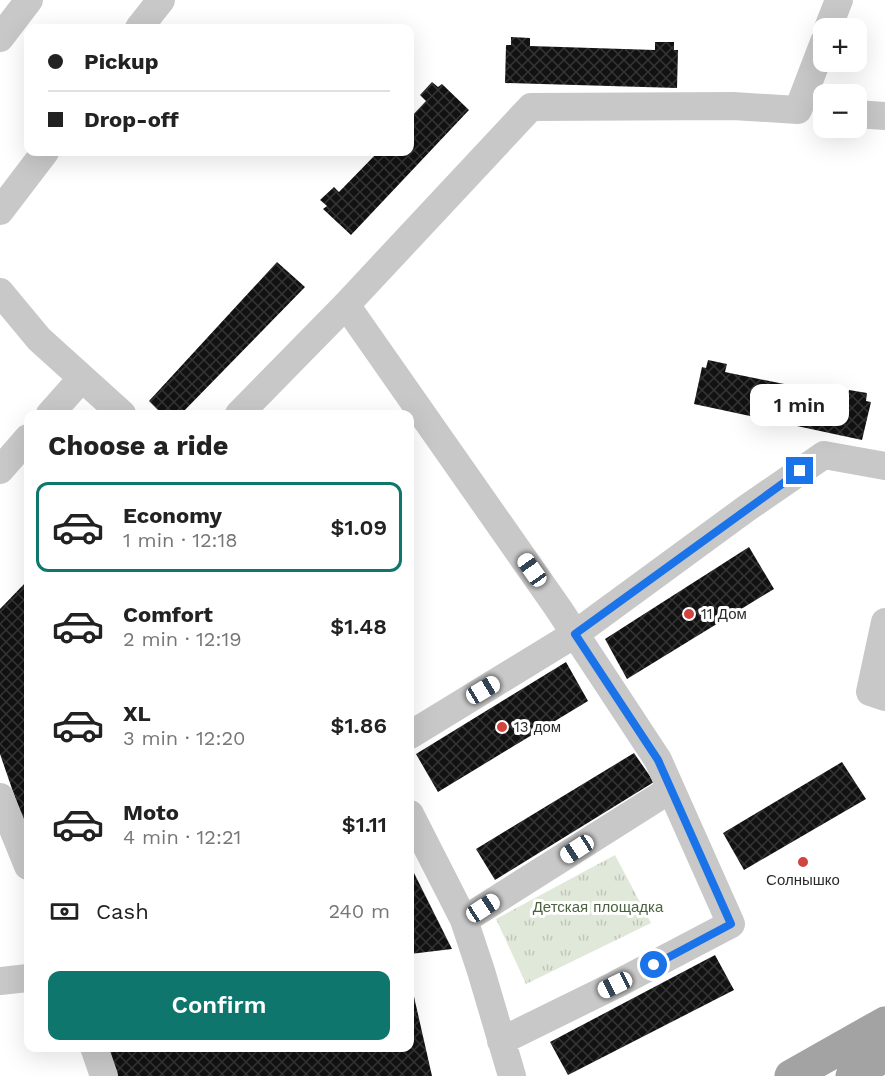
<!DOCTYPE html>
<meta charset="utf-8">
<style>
body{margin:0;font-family:"Work Sans",sans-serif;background:#f2f2f2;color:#222;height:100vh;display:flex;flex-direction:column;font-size:22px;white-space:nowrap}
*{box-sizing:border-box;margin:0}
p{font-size:20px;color:#767676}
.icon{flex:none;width:33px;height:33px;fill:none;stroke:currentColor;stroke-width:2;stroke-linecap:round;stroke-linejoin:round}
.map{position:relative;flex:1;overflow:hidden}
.sheet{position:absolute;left:24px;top:410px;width:390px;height:642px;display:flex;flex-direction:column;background:#fff;border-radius:12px;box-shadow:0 6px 24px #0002}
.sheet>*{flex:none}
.banner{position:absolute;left:24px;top:24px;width:390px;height:132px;border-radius:12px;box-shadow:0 6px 24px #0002;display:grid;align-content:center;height:132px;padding:0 24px;background:#fff}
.tools{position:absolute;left:813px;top:18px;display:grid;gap:12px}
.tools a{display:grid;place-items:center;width:54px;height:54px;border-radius:12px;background:#fff;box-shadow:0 6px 24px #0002;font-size:30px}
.end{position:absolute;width:27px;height:27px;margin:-14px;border:8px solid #1a73e8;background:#fff;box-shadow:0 0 0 3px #fff}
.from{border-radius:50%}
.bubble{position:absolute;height:42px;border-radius:12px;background:#fff;box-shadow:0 6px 24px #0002;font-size:20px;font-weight:600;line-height:42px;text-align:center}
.car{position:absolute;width:18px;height:36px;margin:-18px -9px;border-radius:8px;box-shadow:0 0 4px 2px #0007;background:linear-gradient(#fff 24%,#345 0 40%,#fff 0 76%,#345 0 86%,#fff 0)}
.banner b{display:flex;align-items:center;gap:21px;height:57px;font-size:22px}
.banner b+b{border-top:2px solid #e0e0e0}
.banner i{width:15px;height:15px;background:#222}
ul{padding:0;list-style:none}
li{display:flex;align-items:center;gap:18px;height:90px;margin:0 12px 9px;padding:0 12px;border:3px solid transparent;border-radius:12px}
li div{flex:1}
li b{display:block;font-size:22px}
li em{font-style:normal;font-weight:600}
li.current{border-color:#0f766e}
li>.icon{width:54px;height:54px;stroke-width:1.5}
h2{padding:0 24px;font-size:27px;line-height:72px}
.pay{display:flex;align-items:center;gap:15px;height:66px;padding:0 24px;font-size:22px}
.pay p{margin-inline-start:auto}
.cta{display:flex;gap:12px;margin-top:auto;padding:12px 24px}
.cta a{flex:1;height:69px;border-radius:12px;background:#0f766e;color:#fff;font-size:24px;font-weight:600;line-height:69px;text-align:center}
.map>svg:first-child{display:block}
</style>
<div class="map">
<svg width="885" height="1076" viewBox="0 0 885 1076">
<defs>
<pattern id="park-tufts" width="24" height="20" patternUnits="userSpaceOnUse" patternTransform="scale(1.5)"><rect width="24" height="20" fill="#e0e8da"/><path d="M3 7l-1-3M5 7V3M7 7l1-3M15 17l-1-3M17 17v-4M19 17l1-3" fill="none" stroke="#c0c7bb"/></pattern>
<pattern id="building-cross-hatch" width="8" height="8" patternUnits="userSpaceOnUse" patternTransform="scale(1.5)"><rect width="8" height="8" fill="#121212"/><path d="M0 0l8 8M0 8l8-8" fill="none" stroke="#353535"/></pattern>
</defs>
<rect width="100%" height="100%" fill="#fff"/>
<!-- park -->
<path fill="url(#park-tufts)" d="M615,855L651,923L526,984L496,919Z"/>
<!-- building -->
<path fill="url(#building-cross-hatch)" d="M511,37L530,38V46L655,50V42H674V50H678L677,88L505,83L506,45H511Z
M432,82L438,87L442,84L469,110L351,235L323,209L327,206L320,200L334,187L339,192L378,152H410V118L426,101L420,95Z
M277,262L305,287L181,414H162L149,401Z
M708,360L727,364L725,372L848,397L849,390L867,393L866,401L871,402L862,440L694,404L702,367L706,368Z
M749,547L774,589L627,679L605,639Z
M28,580V835L0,754V609Z
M566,662L588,701L438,792L416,754Z
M634,753L654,782L495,880L476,849Z
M842,762L866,799L744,870L723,833Z
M410,865L452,949L410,954Z
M715,955L734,990L568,1075L550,1042Z
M410,979L432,1076H113L103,1047H410Z"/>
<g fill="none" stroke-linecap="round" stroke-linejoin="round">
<!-- minor -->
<path stroke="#c8c8c8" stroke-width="28" d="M139,28L161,0
M828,28L839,0
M0,38L29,0
M856,114L885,116
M0,211L45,152
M0,292L39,339L122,414
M346,305L558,608L658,760L731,924L615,985L501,1041
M50,414L82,378
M239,414L346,305L531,107L733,106L798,110L824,42
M0,470L28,438
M885,622L870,692L885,697
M410,735L575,634L747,508L824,455L885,466
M0,797L28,866
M410,814L464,920L481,971L512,1076
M464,920L671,789
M0,981L28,978
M94,1047L104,1076"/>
<!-- major -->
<path stroke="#a3a3a3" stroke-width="33" d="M791,1076L885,1023
M852,1076L885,1055"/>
</g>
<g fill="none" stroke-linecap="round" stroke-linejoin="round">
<!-- route -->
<path stroke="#1a73e8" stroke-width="8" d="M654,965L731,924L658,760L575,634L800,471"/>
</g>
<!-- markers -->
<g fill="#d1443f" stroke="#fff" stroke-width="2">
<circle cx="689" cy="614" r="6"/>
<circle cx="502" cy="727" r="6"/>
<circle cx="803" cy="862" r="6"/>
</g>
<g text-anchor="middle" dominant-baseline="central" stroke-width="6" stroke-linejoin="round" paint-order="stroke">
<!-- poi labels -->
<g font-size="15" fill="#2b2b2b" stroke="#fff" text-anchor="start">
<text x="701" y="614">11 Дом</text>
<text x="514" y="727">13 дом</text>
<text x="803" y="880" text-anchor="middle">Солнышко</text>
</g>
<!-- park labels -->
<g font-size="15" fill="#4b623e" stroke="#fff">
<text x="598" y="907">Детская площадка</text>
</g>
</g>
</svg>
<div class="tools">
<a>+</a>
<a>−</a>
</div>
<i class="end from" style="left:654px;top:965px"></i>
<i class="end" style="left:800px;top:471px"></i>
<div class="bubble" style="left:750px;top:384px;width:99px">1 min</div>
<i class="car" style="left:532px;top:570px;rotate:325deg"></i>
<i class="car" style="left:483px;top:690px;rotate:59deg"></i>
<i class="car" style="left:577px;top:849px;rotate:237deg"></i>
<i class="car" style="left:483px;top:908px;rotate:57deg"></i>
<i class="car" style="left:615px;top:985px;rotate:244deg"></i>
<div class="banner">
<b><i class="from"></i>Pickup</b>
<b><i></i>Drop-off</b>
</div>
<section class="sheet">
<h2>Choose a ride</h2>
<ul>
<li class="current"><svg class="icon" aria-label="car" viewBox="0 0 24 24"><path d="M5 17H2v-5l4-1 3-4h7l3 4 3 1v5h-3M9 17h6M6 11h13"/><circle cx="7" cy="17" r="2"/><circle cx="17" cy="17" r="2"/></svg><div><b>Economy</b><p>1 min · 12:18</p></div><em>$1.09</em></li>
<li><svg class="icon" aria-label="car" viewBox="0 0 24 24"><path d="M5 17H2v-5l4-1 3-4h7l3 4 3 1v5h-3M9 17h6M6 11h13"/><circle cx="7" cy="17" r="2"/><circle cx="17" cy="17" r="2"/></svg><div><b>Comfort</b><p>2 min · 12:19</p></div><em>$1.48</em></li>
<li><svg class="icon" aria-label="car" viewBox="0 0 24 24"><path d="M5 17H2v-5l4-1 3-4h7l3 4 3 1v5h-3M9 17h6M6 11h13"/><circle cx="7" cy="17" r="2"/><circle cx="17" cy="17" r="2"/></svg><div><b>XL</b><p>3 min · 12:20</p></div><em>$1.86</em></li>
<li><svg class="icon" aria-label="car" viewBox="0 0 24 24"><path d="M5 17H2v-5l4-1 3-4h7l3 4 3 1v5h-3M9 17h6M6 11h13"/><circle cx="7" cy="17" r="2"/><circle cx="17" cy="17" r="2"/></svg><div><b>Moto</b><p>4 min · 12:21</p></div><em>$1.11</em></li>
</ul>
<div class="pay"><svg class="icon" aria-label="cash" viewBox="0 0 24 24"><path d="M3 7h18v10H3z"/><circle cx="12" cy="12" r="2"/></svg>Cash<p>240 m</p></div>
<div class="cta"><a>Confirm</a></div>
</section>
</div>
